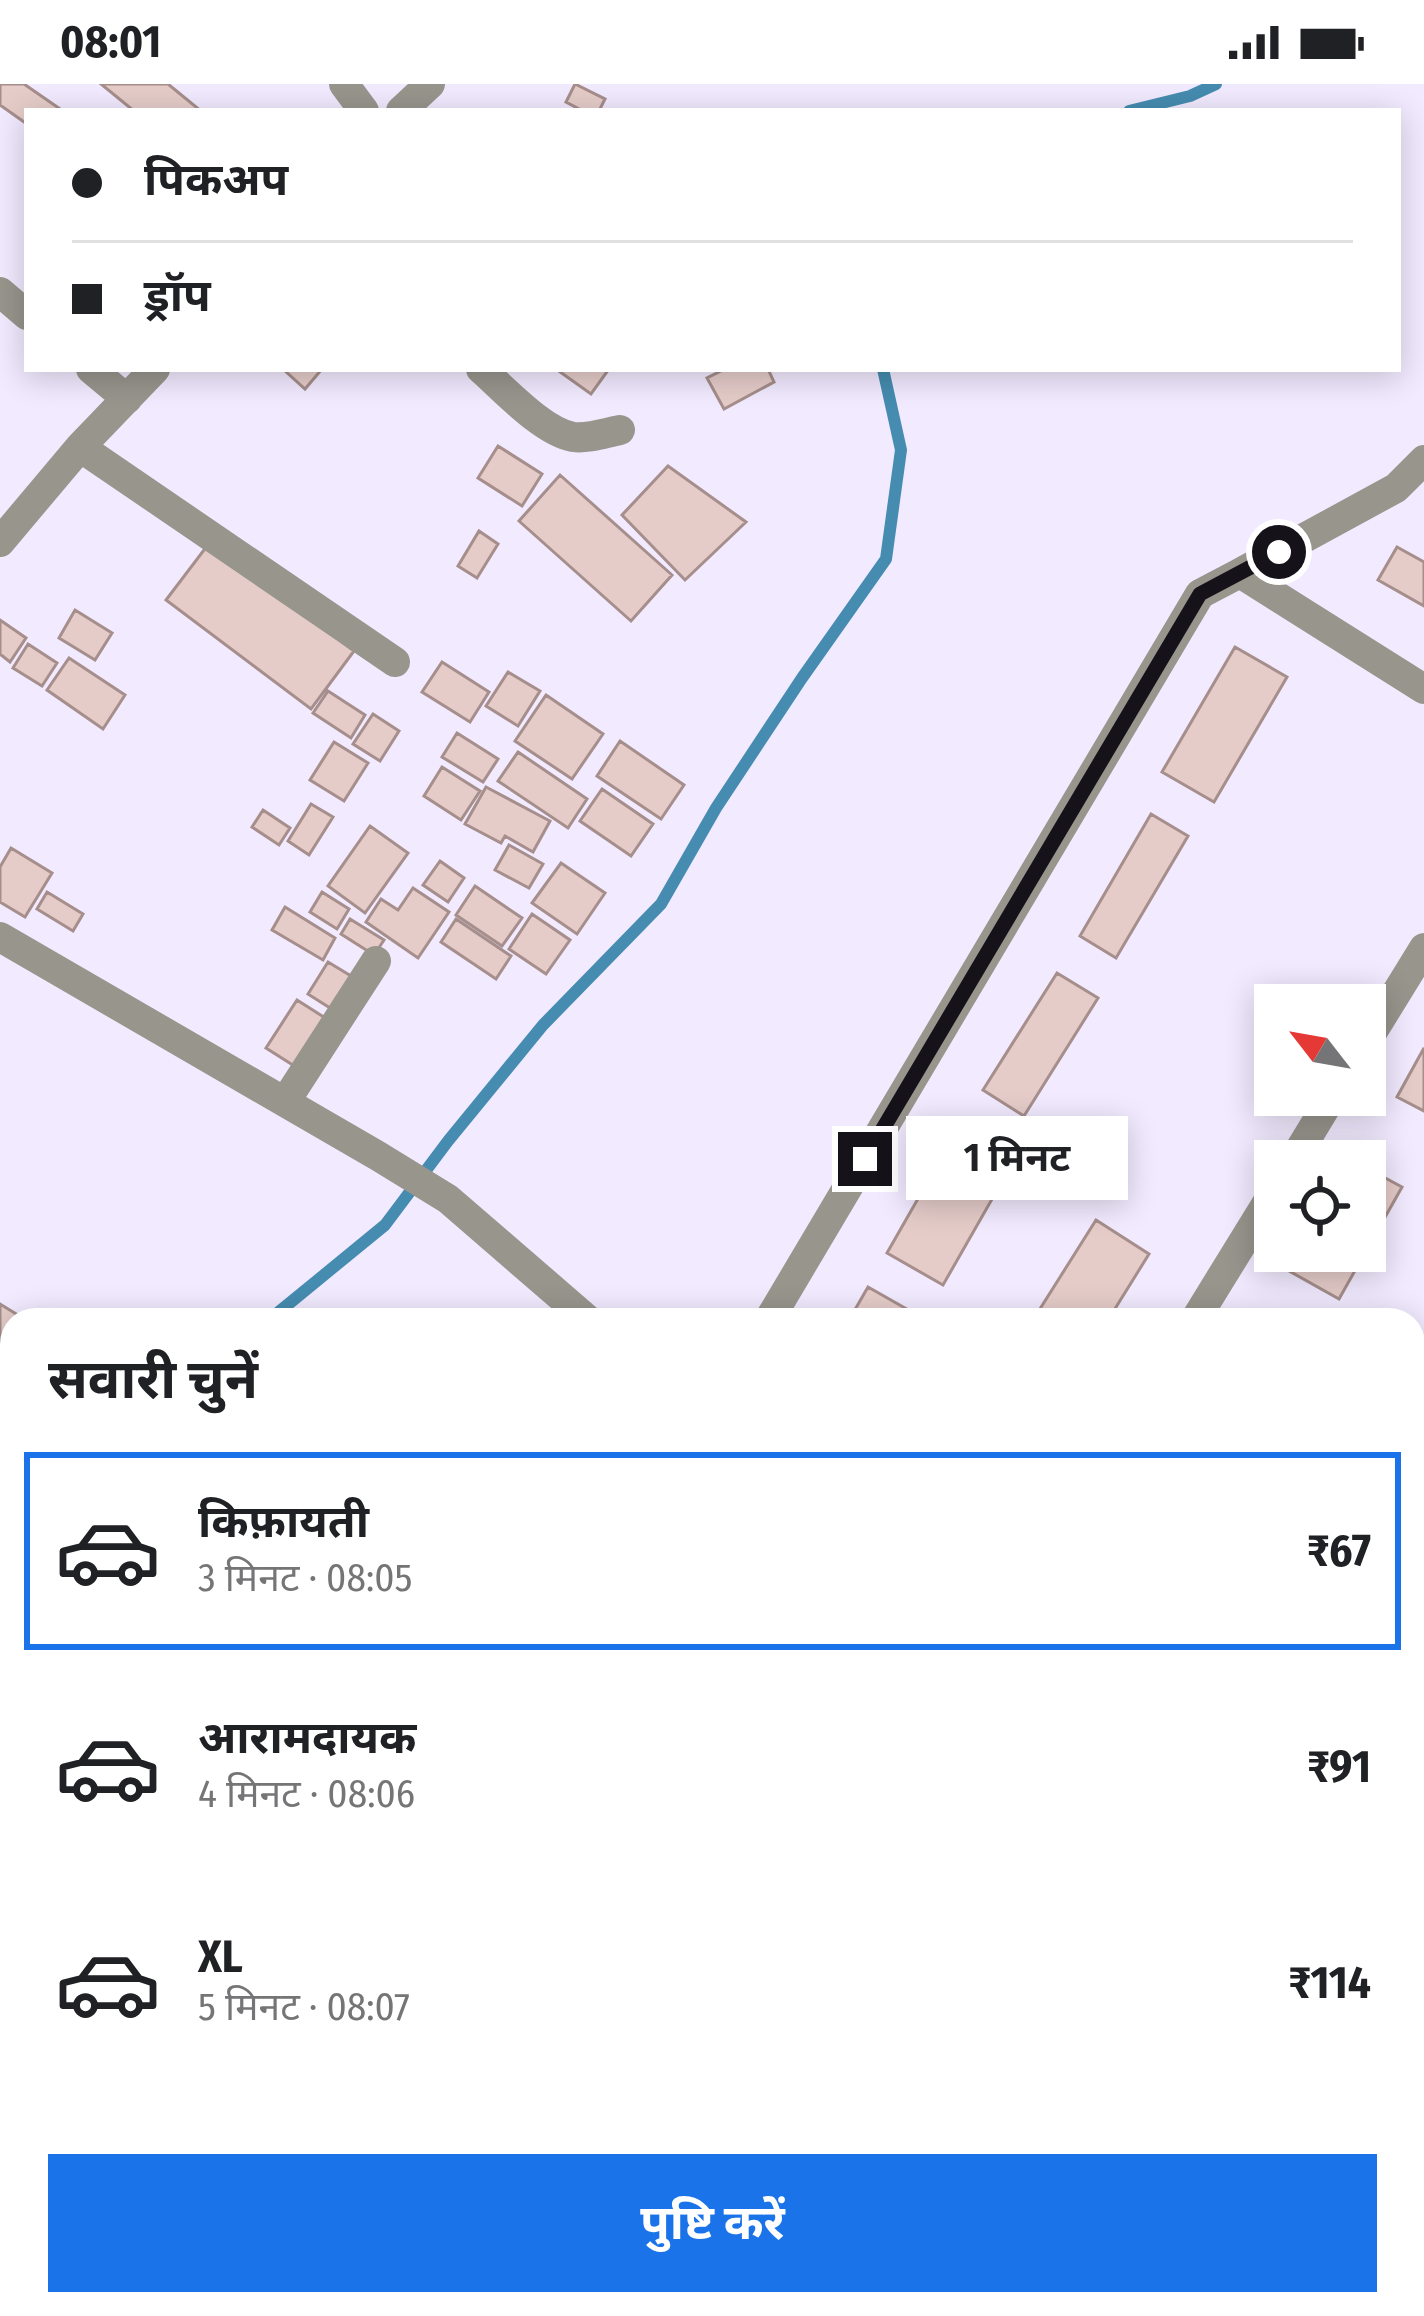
<!DOCTYPE html>
<html lang="hi">
<meta charset="utf-8">
<style>
body{margin:0;font-family:"Fira Sans Condensed","Noto Sans Devanagari",sans-serif;background:#f2f2f2;color:#202124;height:100vh;display:flex;flex-direction:column;font-size:45px;white-space:nowrap}
*{box-sizing:border-box;margin:0}
p{font-size:39px;color:#757577}
.icon{flex:none;width:66px;height:66px;fill:none;stroke:currentColor;stroke-width:2;stroke-linecap:round;stroke-linejoin:round}
.map{position:relative;flex:1;overflow:hidden}
.sheet{position:absolute;left:0px;top:1224px;width:1425px;height:1008px;display:flex;flex-direction:column;background:#fff;border-radius:36px 36px 0 0;box-shadow:0 6px 30px #0003}
.sheet>*{flex:none}
.hud{position:absolute;left:24px;top:24px;width:1377px;height:264px;border-radius:0px;box-shadow:0 6px 30px #0003;display:grid;align-content:center;height:264px;padding:0 48px;background:#fff}
.needle{width:78px;rotate:301deg}
.tools{position:absolute;left:1254px;top:900px;display:grid;gap:24px}
.tools a{display:grid;place-items:center;width:132px;height:132px;border-radius:0px;background:#fff;box-shadow:0 6px 30px #0003;font-size:60px}
.end{position:absolute;width:54px;height:54px;margin:-27px;border:15px solid #151219;background:#fff;box-shadow:0 0 0 6px #fff}
.from{border-radius:50%}
.bubble{position:absolute;height:84px;border-radius:0px;background:#fff;box-shadow:0 6px 30px #0003;font-size:39px;font-weight:700;line-height:84px;text-align:center}
.hud b{display:flex;align-items:center;gap:42px;height:114px;font-size:45px}
.hud b+b{border-top:3px solid #e0e0e0}
.hud i{width:30px;height:30px;background:#202124}
ul{padding:0;list-style:none}
li{display:flex;align-items:center;gap:36px;height:198px;margin:0 24px 18px;padding:0 24px;border:6px solid transparent;border-radius:0px}
li div{flex:1}
li b{display:block;font-size:45px}
li em{font-style:normal;font-weight:700}
li.active{border-color:#1a73e8}
li>.icon{width:108px;height:108px;stroke-width:1.5}
h2{padding:0 48px;font-size:54px;line-height:144px}
.button{display:flex;gap:24px;margin-top:auto;padding:24px 48px}
.button a{flex:1;height:138px;border-radius:0px;background:#1a73e8;color:#fff;font-size:48px;font-weight:700;line-height:138px;text-align:center}
.status{display:flex;justify-content:space-between;align-items:center;height:84px;padding:0 60px;background:#fff;direction:ltr}
.status svg{height:33px;fill:currentColor}
.map>svg:first-child{display:block}
</style>
<div class="status"><b>08:01</b><svg viewBox="0 0 49 12"><path d="M0 12V9h3v3zM5 12V6h3v6zM10 12V3h3v9zM15 12V0h3v12zM26 1h20v11H26zM47 4h2v5h-2z"/></svg></div>
<div class="map">
<svg width="1424" height="2232" viewBox="0 0 1424 2232">
<rect width="100%" height="100%" fill="#f2eaff"/>
<!-- education -->
<path fill="#f7dde2" d="M1413,1833L1424,1840V2232H1058L1065,2220H1413Z"/>
<g fill="none" stroke-linecap="round" stroke-linejoin="round">
<!-- stream -->
<path stroke="#458cb0" stroke-width="12" d="M1129,27L1190,12L1216,0
M269,1236L385,1141L448,1057L543,941L661,820L716,724L802,594L886,475L901,366L883,285
M0,1725L12,1698"/>
</g>
<!-- building -->
<path fill="#e5ccc9" stroke="#a58e8b" stroke-width="3" d="M0,0H24L63,27H27V40L0,21Z
M101,0H168L201,27H134Z
M575,0L605,15L599,27H583L566,18Z
M283,285H322L305,305Z
M556,285H609L591,310Z
M725,285H768L774,298L724,325L707,294Z
M498,362L542,390L522,422L478,394Z
M668,382L746,438L685,496L622,431Z
M560,391L672,491L631,537L519,437Z
M479,447L498,460L477,494L458,482Z
M210,458L354,567L311,625L166,516Z
M1397,463L1424,478V522L1378,496Z
M75,526L112,549L95,576L59,554Z
M0,536L26,554L10,578L0,570Z
M28,560L57,579L42,602L13,584Z
M1235,563L1287,593L1214,718L1162,688Z
M69,574L125,611L103,645L47,606Z
M442,578L489,608L470,638L422,608Z
M508,588L540,607L518,642L486,622Z
M328,607L365,631L351,654L313,629Z
M546,611L603,650L572,695L515,657Z
M373,630L399,647L380,677L353,660Z
M457,649L498,675L483,698L442,673Z
M620,657L684,701L661,735L597,692Z
M334,658L368,679L344,717L310,696Z
M518,668L587,715L568,744L498,697Z
M442,683L480,707L461,736L424,712Z
M486,703L550,737L533,768L505,752L501,759L465,740Z
M602,705L653,740L631,772L580,737Z
M311,720L333,733L309,771L288,757Z
M263,726L290,744L279,761L252,743Z
M1151,730L1188,752L1116,874L1080,852Z
M370,742L408,769L365,829L328,802Z
M509,761L543,780L529,804L495,786Z
M11,764L52,789L25,833L0,818V783Z
M440,777L464,794L448,818L423,801Z
M561,779L605,809L577,850L532,819Z
M475,802L522,834L502,862L456,831Z
M413,804L449,828L418,874L366,838L381,815L398,826Z
M47,808L83,830L73,847L37,825Z
M322,808L349,825L337,845L310,828Z
M285,823L335,854L323,876L272,846Z
M532,830L570,856L546,890L509,865Z
M350,835L384,856L374,871L341,850Z
M456,835L511,872L496,895L441,858Z
M328,878L361,898L341,931L308,910Z
M1057,889L1098,914L1024,1032L983,1006Z
M297,916L330,937L299,985L266,964Z
M1424,964V1027L1397,1013Z
M964,1034L1020,1066L943,1201L887,1169Z
M1365,1083L1402,1103L1339,1215L1282,1183L1291,1167H1365Z
M1096,1136L1149,1170L1108,1236H1033Z
M868,1203L926,1236H849Z
M0,1220L26,1236H12V1265L0,1285Z
M1424,1311V1407L1413,1427V1330Z
M1424,1622V1668L1413,1660V1639Z
M12,1816V1987L7,1996L0,1992V1837Z
M545,2220H628L620,2232H565Z
M910,2220H968L961,2232H903Z"/>
<g fill="none" stroke-linecap="round" stroke-linejoin="round">
<!-- minor -->
<path stroke="#98958d" stroke-width="30" d="M344,0L364,27
M401,27L430,0
M0,208L27,231
M91,285L127,315
M481,285C505,306 542,347 573,353C588,355 605,349 620,346
M80,363L395,578
M0,458L80,363L155,285
M1240,489L1396,404L1424,376
M0,853L378,1072L448,1115L588,1236
M1365,960L1424,864
M285,1018L376,877
M1293,1077L1333,1011
M769,1236L1200,510L1240,489L1424,605
M1195,1236L1275,1106
M1413,1543L1424,1524
M1413,1789L1424,1796
M166,2232L174,2220
M693,2232L699,2220
M1012,2232L1019,2220"/>
<!-- major -->
<path stroke="#524d3e" stroke-width="30" d="M0,2231L1,2232"/>
</g>
<g fill="none" stroke-linecap="round" stroke-linejoin="round">
<!-- route -->
<path stroke="#151219" stroke-width="15" d="M865,1075L1200,510L1279,468"/>
</g>
</svg>
<div class="tools">
<a><svg class="needle" viewBox="-14 -14 28 28"><path d="M0-13l5 13h-10z" fill="#e53935"/><path d="M0 13l5-13h-10z" fill="#757577"/></svg></a>
<a><svg class="icon" aria-label="locate" viewBox="0 0 24 24"><circle cx="12" cy="12" r="6"/><path d="M12 2v4M12 18v4M2 12h4M18 12h4"/></svg></a>
</div>
<i class="end from" style="left:1279px;top:468px"></i>
<i class="end" style="left:865px;top:1075px"></i>
<div class="bubble" style="left:906px;top:1032px;width:222px">1 मिनट</div>
<div class="hud">
<b><i class="from"></i>पिकअप</b>
<b><i></i>ड्रॉप</b>
</div>
<section class="sheet">
<h2>सवारी चुनें</h2>
<ul>
<li class="active"><svg class="icon" aria-label="car" viewBox="0 0 24 24"><path d="M5 17H2v-5l4-1 3-4h7l3 4 3 1v5h-3M9 17h6M6 11h13"/><circle cx="7" cy="17" r="2"/><circle cx="17" cy="17" r="2"/></svg><div><b>किफ़ायती</b><p>3 मिनट · 08:05</p></div><em>₹67</em></li>
<li><svg class="icon" aria-label="car" viewBox="0 0 24 24"><path d="M5 17H2v-5l4-1 3-4h7l3 4 3 1v5h-3M9 17h6M6 11h13"/><circle cx="7" cy="17" r="2"/><circle cx="17" cy="17" r="2"/></svg><div><b>आरामदायक</b><p>4 मिनट · 08:06</p></div><em>₹91</em></li>
<li><svg class="icon" aria-label="car" viewBox="0 0 24 24"><path d="M5 17H2v-5l4-1 3-4h7l3 4 3 1v5h-3M9 17h6M6 11h13"/><circle cx="7" cy="17" r="2"/><circle cx="17" cy="17" r="2"/></svg><div><b>XL</b><p>5 मिनट · 08:07</p></div><em>₹114</em></li>
</ul>
<div class="button"><a>पुष्टि करें</a></div>
</section>
</div>
